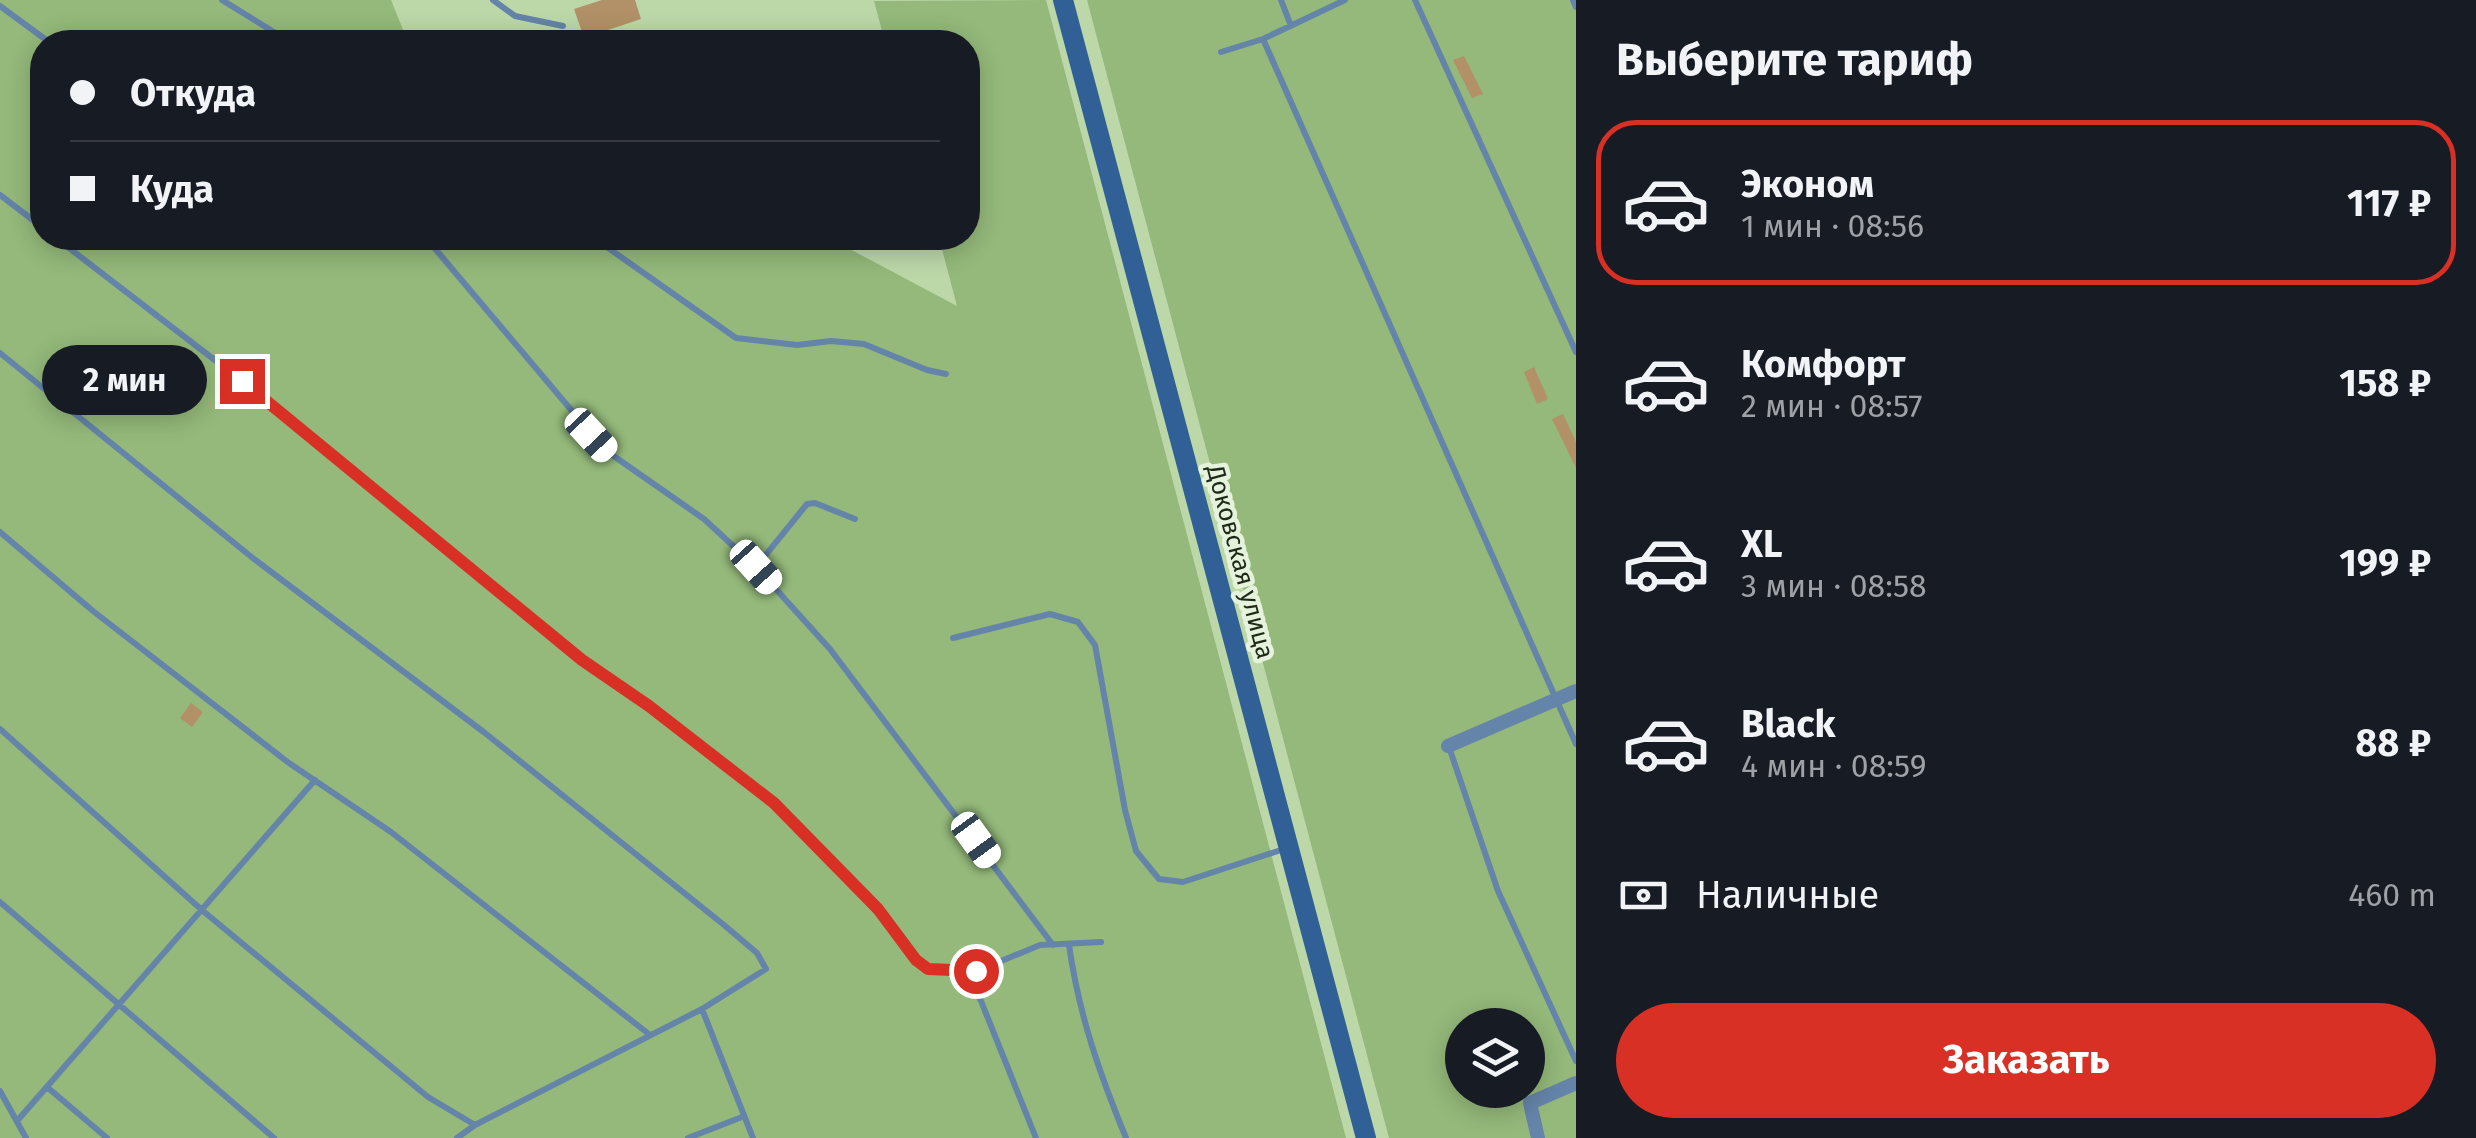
<!DOCTYPE html>
<html lang="ru">
<meta charset="utf-8">
<style>
body{margin:0;font-family:"Fira Sans",sans-serif;background:#242831;color:#f1f3f6;height:100vh;display:flex;flex-direction:column;font-size:38px;white-space:nowrap}
*{box-sizing:border-box;margin:0}
p{font-size:32px;color:#9ea1a6}
.icon{flex:none;width:55px;height:55px;fill:none;stroke:currentColor;stroke-width:2;stroke-linecap:round;stroke-linejoin:round}
.map{position:relative;flex:1;overflow:hidden}
.sheet{display:flex;flex-direction:column;background:#171b24;width:900px}
.sheet>*{flex:none}
.hud{position:absolute;left:30px;top:30px;width:950px;height:220px;border-radius:40px;box-shadow:0 5px 25px #0003;display:grid;align-content:center;height:220px;padding:0 40px;background:#171b24}
.buttons{position:absolute;left:1445px;top:1008px;display:grid;gap:20px}
.buttons a{display:grid;place-items:center;width:100px;height:100px;border-radius:50%;background:#171b24;box-shadow:0 5px 25px #0003;font-size:50px}
.end{position:absolute;width:45px;height:45px;margin:-22px;border:12px solid #d93025;background:#fff;box-shadow:0 0 0 5px #fff}
.from{border-radius:50%}
.bubble{position:absolute;height:70px;border-radius:35px;background:#171b24;box-shadow:0 5px 25px #0003;font-size:32px;font-weight:700;line-height:70px;text-align:center}
.car{position:absolute;width:30px;height:60px;margin:-30px -15px;border-radius:12px;box-shadow:0 0 8px 2px #0007;background:linear-gradient(#fff 24%,#345 0 40%,#fff 0 76%,#345 0 86%,#fff 0)}
.hud b{display:flex;align-items:center;gap:35px;height:95px;font-size:38px}
.hud b+b{border-top:2px solid #363941}
.hud i{width:25px;height:25px;background:#f1f3f6}
ul{padding:0;list-style:none}
li{display:flex;align-items:center;gap:30px;height:165px;margin:0 20px 15px;padding:0 20px;border:5px solid transparent;border-radius:40px}
li div{flex:1}
li b{display:block;font-size:38px}
li em{font-style:normal;font-weight:700}
li.current{border-color:#d93025}
li>.icon{width:90px;height:90px;stroke-width:1.5}
h2{padding:0 40px;font-size:45px;line-height:120px}
.pay{display:flex;align-items:center;gap:25px;height:110px;padding:0 40px;font-size:38px}
.pay p{margin-inline-start:auto}
.button{display:flex;gap:20px;margin-top:auto;padding:20px 40px}
.button a{flex:1;height:115px;border-radius:60px;background:#d93025;color:#fff;font-size:40px;font-weight:700;line-height:115px;text-align:center}
main{display:flex;flex:1;min-height:0}
.map>svg:first-child{display:block}
</style>
<main>
<div class="map">
<svg width="1576" height="1138" viewBox="0 0 1576 1138">
<rect width="100%" height="100%" fill="#bcd8a9"/>
<!-- green -->
<path fill="#94b97a" fill-rule="evenodd" d="M0,0H391L408,42H42V238H829L957,306L939,238H968V42H885L874,1L1046,0L1346,1138H0Z
M1087,0H1576V1138H1389ZM1462,1025H1528V1090H1462Z"/>
<!-- building -->
<path fill="#b29168" d="M602,0H635L641,19L584,38L574,9Z
M1464,56L1483,94L1472,98L1453,60Z
M1534,367L1548,399L1537,404L1524,372Z
M1563,414L1576,442V468L1552,419Z
M191,703L203,712L192,727L180,718Z"/>
<g fill="none" stroke-linecap="round" stroke-linejoin="round">
<!-- lane -->
<path stroke="#6584a9" stroke-width="6" d="M222,0L290,42
M493,0L515,16L563,26
M1281,0L1291,26
M1415,0L1576,352
M1573,0L1576,7
M0,6L49,42
M1263,39L1576,744
M1221,52L1263,39L1345,0
M0,195L42,227
M56,238L242,381L582,660L649,706L774,803L877,909L916,960L928,969L958,972L969,980L981,1001L1036,1138
M426,238L605,450L704,519L756,567L830,649L1053,945
M594,238L736,338L797,345L831,341L864,344L927,370L946,374
M0,353L254,559L485,733L724,925L757,953L766,969L702,1009L475,1125L457,1138
M0,532L93,611L289,763L391,832L650,1035
M756,567L807,504L815,503L855,519
M953,638L1050,614L1078,622L1095,645L1125,810L1136,851L1159,879L1183,882L1284,849
M0,729L203,911L428,1097L475,1125
M1449,747L1498,891L1576,1061
M0,902L274,1138
M1069,945C1079,1015 1099,1072 1126,1138
M960,972L977,971L1040,945L1101,942
M702,1009L753,1138
M47,1087L107,1138
M0,1091L26,1138
M17,1121L315,780
M688,1138L742,1117"/>
<!-- street -->
<path stroke="#6584a9" stroke-width="14" d="M1448,746L1576,691
M1538,1138L1530,1103L1576,1083"/>
<!-- secondary -->
<path stroke="#306095" stroke-width="20" d="M1063,0L1366,1138"/>
</g>
<g fill="none" stroke-linecap="round" stroke-linejoin="round">
<!-- route -->
<path stroke="#d93025" stroke-width="12" d="M242,381L582,660L649,706L774,803L878,909L916,960L928,969L976,971"/>
</g>
<g text-anchor="middle" dominant-baseline="central" stroke-width="9" stroke-linejoin="round" paint-order="stroke">
<!-- street labels -->
<g font-size="25" fill="#1f2918" stroke="#e5f3dc">
<text transform="translate(1240 562) rotate(75)">Доковская улица</text>
</g>
</g>
</svg>
<div class="buttons">
<a><svg class="icon" aria-label="layers" viewBox="0 0 24 24"><path d="M12 4l9 5-9 5-9-5zM3 14l9 5 9-5"/></svg></a>
</div>
<i class="end from" style="left:976px;top:971px"></i>
<i class="end" style="left:242px;top:381px"></i>
<div class="bubble" style="left:42px;top:345px;width:165px">2 мин</div>
<i class="car" style="left:591px;top:435px;rotate:137deg"></i>
<i class="car" style="left:756px;top:567px;rotate:138deg"></i>
<i class="car" style="left:976px;top:840px;rotate:144deg"></i>
<div class="hud">
<b><i class="from"></i>Откуда</b>
<b><i></i>Куда</b>
</div>
</div>
<section class="sheet">
<h2>Выберите тариф</h2>
<ul>
<li class="current"><svg class="icon" aria-label="car" viewBox="0 0 24 24"><path d="M5 17H2v-5l4-1 3-4h7l3 4 3 1v5h-3M9 17h6M6 11h13"/><circle cx="7" cy="17" r="2"/><circle cx="17" cy="17" r="2"/></svg><div><b>Эконом</b><p>1 мин · 08:56</p></div><em>117 ₽</em></li>
<li><svg class="icon" aria-label="car" viewBox="0 0 24 24"><path d="M5 17H2v-5l4-1 3-4h7l3 4 3 1v5h-3M9 17h6M6 11h13"/><circle cx="7" cy="17" r="2"/><circle cx="17" cy="17" r="2"/></svg><div><b>Комфорт</b><p>2 мин · 08:57</p></div><em>158 ₽</em></li>
<li><svg class="icon" aria-label="car" viewBox="0 0 24 24"><path d="M5 17H2v-5l4-1 3-4h7l3 4 3 1v5h-3M9 17h6M6 11h13"/><circle cx="7" cy="17" r="2"/><circle cx="17" cy="17" r="2"/></svg><div><b>XL</b><p>3 мин · 08:58</p></div><em>199 ₽</em></li>
<li><svg class="icon" aria-label="car" viewBox="0 0 24 24"><path d="M5 17H2v-5l4-1 3-4h7l3 4 3 1v5h-3M9 17h6M6 11h13"/><circle cx="7" cy="17" r="2"/><circle cx="17" cy="17" r="2"/></svg><div><b>Black</b><p>4 мин · 08:59</p></div><em>88 ₽</em></li>
</ul>
<div class="pay"><svg class="icon" aria-label="cash" viewBox="0 0 24 24"><path d="M3 7h18v10H3z"/><circle cx="12" cy="12" r="2"/></svg>Наличные<p>460 m</p></div>
<div class="button"><a>Заказать</a></div>
</section>
</main>
